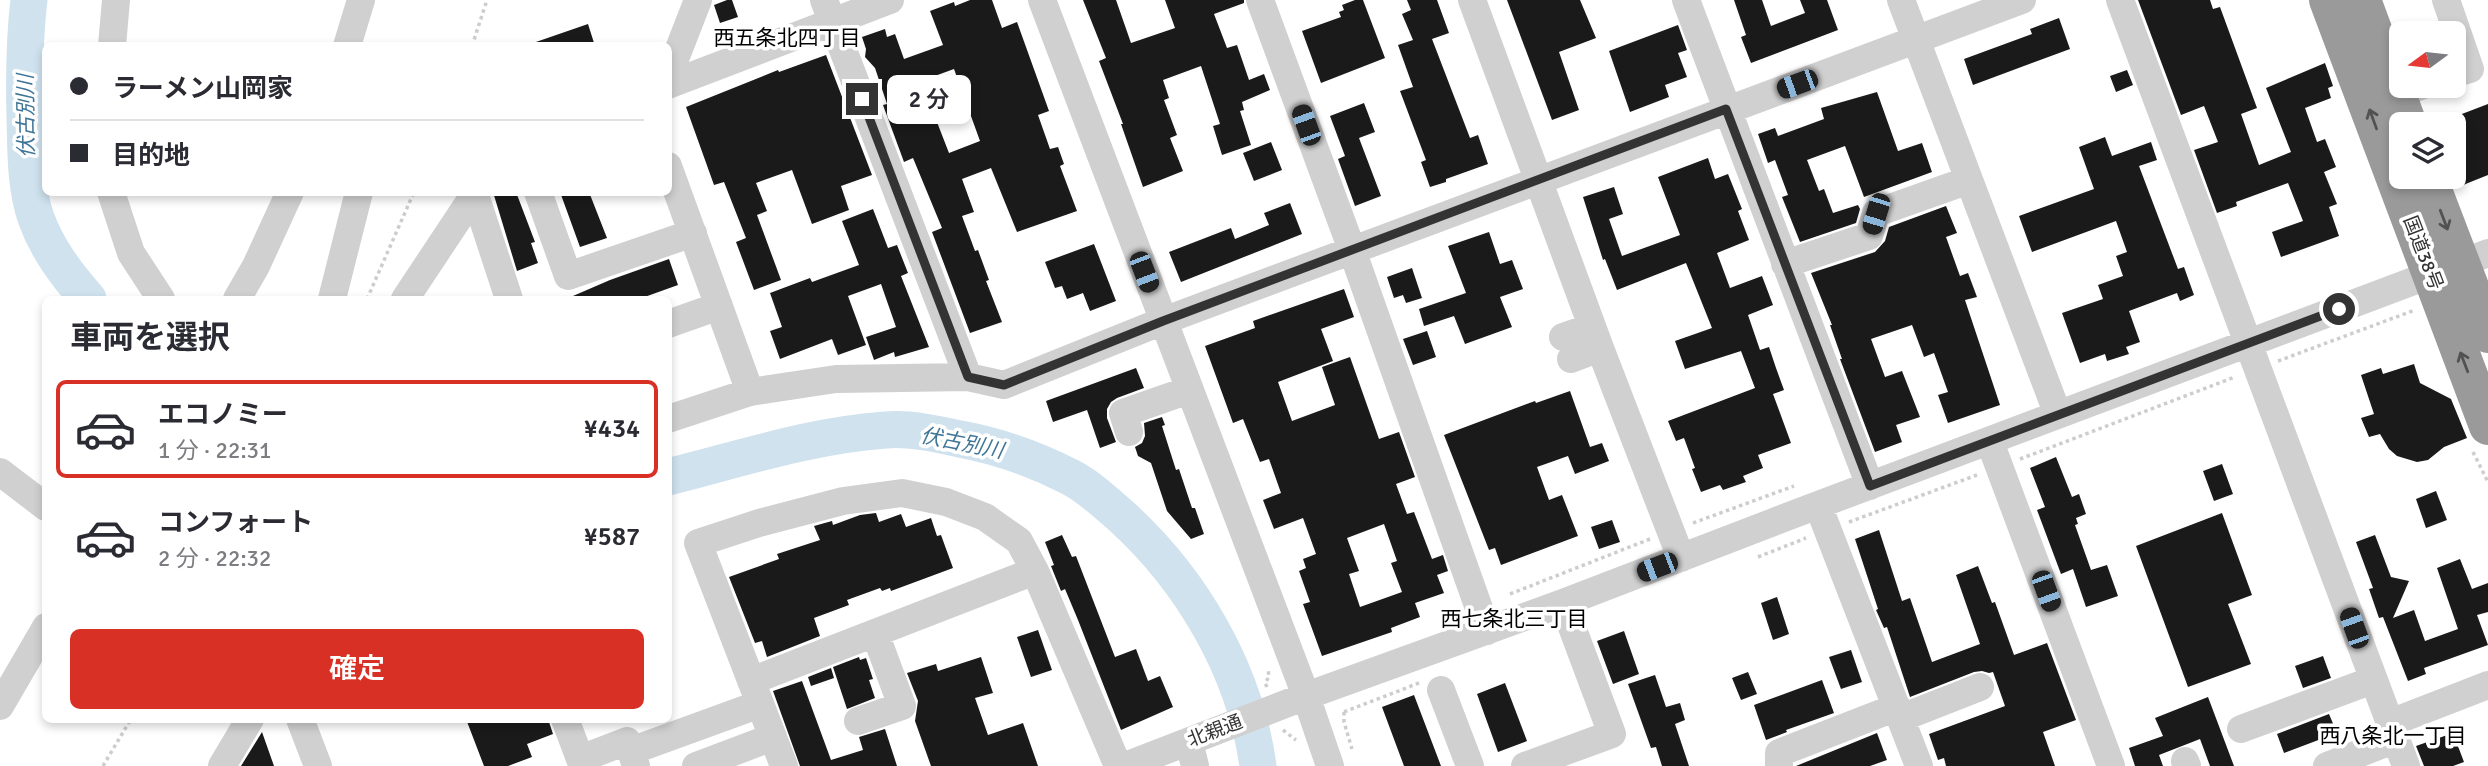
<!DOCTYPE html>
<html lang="ja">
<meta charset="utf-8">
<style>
body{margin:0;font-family:Signika,"Noto Sans JP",sans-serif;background:#f2f2f3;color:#2b2b33;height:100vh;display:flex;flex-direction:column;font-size:26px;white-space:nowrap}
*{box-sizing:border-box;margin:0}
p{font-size:23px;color:#7c7c81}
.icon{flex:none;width:38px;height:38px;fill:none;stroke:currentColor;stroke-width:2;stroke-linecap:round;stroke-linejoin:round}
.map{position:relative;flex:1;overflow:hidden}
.panel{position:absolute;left:42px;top:296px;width:630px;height:427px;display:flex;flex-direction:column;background:#fff;border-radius:10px;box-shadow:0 4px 10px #0003}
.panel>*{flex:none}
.top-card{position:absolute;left:42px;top:42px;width:630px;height:154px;border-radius:10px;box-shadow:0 4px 10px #0003;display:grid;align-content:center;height:154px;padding:0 28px;background:#fff}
.needle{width:46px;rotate:255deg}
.fabs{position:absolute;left:2389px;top:21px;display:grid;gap:14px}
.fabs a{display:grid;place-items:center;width:77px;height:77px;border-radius:10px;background:#fff;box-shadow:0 4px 10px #0003;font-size:35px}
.end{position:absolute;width:32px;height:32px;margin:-16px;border:9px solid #333;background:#fff;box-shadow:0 0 0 4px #fff}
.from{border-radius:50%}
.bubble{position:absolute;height:49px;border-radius:10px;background:#fff;box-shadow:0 4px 10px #0003;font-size:23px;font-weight:600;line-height:49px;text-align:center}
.car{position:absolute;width:21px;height:42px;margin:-21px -10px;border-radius:9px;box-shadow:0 0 5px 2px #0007;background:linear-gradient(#222 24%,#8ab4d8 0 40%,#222 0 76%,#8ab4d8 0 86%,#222 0)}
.top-card b{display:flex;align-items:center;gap:24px;height:66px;font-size:26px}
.top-card b+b{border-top:2px solid #e1e1e2}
.top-card i{width:18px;height:18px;background:#2b2b33}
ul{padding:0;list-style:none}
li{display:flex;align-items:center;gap:21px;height:98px;margin:0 14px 10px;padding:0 14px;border:4px solid transparent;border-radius:10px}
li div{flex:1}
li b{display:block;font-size:26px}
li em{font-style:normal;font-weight:600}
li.selected{border-color:#d93025}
li>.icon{width:63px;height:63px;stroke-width:1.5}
h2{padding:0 28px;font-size:32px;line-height:84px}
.cta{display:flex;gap:14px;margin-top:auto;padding:14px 28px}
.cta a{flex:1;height:80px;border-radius:10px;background:#d93025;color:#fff;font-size:28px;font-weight:600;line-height:80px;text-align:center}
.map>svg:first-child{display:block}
</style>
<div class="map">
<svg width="2488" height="766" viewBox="0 0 2488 766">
<rect width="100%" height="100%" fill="#fff"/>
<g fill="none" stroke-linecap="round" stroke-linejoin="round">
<!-- river -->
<path stroke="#cfe2ee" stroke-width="37" d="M29,0C24,41 24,77 25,118C26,151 25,186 36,218C47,249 67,275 88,299
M668,477C740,459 812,435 886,430C910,428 937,434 960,439C998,446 1035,459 1070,477C1088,486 1105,502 1120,515C1191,579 1245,670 1258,766"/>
</g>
<!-- building -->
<path fill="#1a1a1a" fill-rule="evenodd" d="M727,0H732L738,17L720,23L714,5Z
M970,0H992L1002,28L1017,22L1049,111L1038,115L1050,149L1058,147L1064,164L1060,166L1077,211L1017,232L991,168L962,179L974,212L962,216L975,251L978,250L989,280L986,281L1002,322L970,333L932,232L942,228L913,158L904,162L883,105L887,104L875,68L865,57L866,49L862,37L885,29L887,37L895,34L904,59L943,45L930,11L954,2L955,6ZM954,69L980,141L949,153L921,81Z
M1083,0H1116L1131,43L1175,28L1165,0H1244V3L1214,14L1227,48L1237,45L1249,80L1264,74L1270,90L1242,102L1244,110L1240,111L1251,145L1222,155L1213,126L1220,124L1201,66L1163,80L1169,98L1164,100L1177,135L1170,138L1183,171L1143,187L1121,124H1123L1099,61L1106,58Z
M1355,0H1363L1385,58L1321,83L1302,31L1341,17L1339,12L1344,10L1342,5Z
M1407,0H1437L1449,33L1432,39L1470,138L1478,135L1488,164L1446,179V182L1430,187L1421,162L1426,160L1400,91L1413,87L1398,45L1413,40L1402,14L1411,10Z
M1507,0H1580L1596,38L1559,52L1579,110L1552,120Z
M1734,0H1762L1771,26L1805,13L1800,0H1827L1838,30L1751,63L1741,37L1746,35Z
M2138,0H2210L2213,9L2220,7L2257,108L2241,114L2259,165L2291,152L2266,88L2325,63L2333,86L2328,88L2331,98L2305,108L2317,142L2325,139L2336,167L2324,172L2337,204L2329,207L2339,236L2281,257L2272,232L2303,221L2288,183L2236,202L2237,206L2217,213L2194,150L2218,142L2204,106L2181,115Z
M2059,18L2070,49L1973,85L1964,59L2032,34L2030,29Z
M588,24L595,46H534L533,43Z
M1678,25L1687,50L1678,53L1687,77L1665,85L1669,97L1630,112L1609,51Z
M826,55L872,175L841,186L849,210L812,224L792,170L756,183L767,211L757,215L781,280L754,290L736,242L746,238L724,182L714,185L686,107L778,70L779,72Z
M2127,70L2133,85L2116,92L2110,76Z
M1877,92L1898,151L1922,143L1932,172L1864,197L1845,146L1807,160L1819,191L1824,189L1833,213L1858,205L1860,209L1856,223L1800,242L1782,197L1788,195L1775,160L1768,163L1758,134L1775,128L1778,136L1824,119L1821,108Z
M1364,103L1375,132L1359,138L1381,196L1355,206L1338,159L1345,156L1330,116Z
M2488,104V175L2463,185L2454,159V117Z
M2105,137L2112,156L2151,142L2157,160L2139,166L2178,269L2184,267L2194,295L2180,301L2177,293L2129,311L2140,342L2126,347L2129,354L2107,361L2105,354L2080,363L2062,313L2103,299L2098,285L2123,276L2116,256L2127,252L2116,221L2032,252L2019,216L2094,189L2079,147Z
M1271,142L1282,170L1254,181L1243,153Z
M1708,158L1715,179L1728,174L1742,209L1738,211L1749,240L1717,253L1730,288L1762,276L1773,305L1748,315L1760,350L1769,347L1776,368L1784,390L1773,394L1791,443L1758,455L1763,468L1743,476L1746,482L1723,490L1720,485L1701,492L1692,469L1695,468L1684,438L1676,441L1668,421L1755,388L1741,351L1685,369L1675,341L1712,328L1686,263L1617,290L1605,259L1603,260L1583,197L1614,187L1623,214L1609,219L1622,256L1680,235L1658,177Z
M493,192H516L535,242L531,243L538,263L517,271Z
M560,192H589L607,238L580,247Z
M1290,203L1302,234L1181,282L1169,252L1231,228L1235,239L1269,225L1264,213Z
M1946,206L1957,233L1946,237L1960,276L1968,273L1977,297L1965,300L2000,405L1948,423L1938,395L1948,392L1934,353L1924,357L1912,325L1871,339L1885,377L1902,371L1920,417L1896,425L1902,442L1875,452L1840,359H1842L1830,325H1832L1811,273L1875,252L1885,241L1889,227Z
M873,209L888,248L897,245L908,273L901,276L929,347L895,357L894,352L874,360L866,337L896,327L881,284L848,296L866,345L838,355L832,339L780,359L770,331L782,327L770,293L810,278L812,282L859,265L842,221Z
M1489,232L1500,264L1512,260L1523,289L1500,297L1512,327L1465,344L1454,316L1424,326L1419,309L1466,293L1448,246Z
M1094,244L1116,301L1090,311L1083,293L1067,299L1062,286L1055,288L1045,262Z
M669,259L678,285L639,299H566L610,280Z
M1412,268L1422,298L1406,303L1403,295L1394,298L1387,277Z
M1344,289L1354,317L1321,329L1333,361L1278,382L1292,421L1335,405L1322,367L1350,357L1379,439L1399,432L1415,477L1396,484L1407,514L1414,512L1432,559L1443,555L1448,571L1437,575L1444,593L1415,603L1420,617L1391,628L1392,632L1322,656L1303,604L1310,602L1299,571L1306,568L1303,559L1316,554L1303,518L1274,529L1263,500L1281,493L1269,459L1260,462L1243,419L1233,423L1205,346L1255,328L1253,321ZM1384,524L1397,561L1391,563L1402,592L1360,607L1349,574L1359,571L1347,538Z
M1427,331L1436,357L1413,365L1403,339Z
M2414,364L2420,383L2451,399L2467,438L2444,447L2428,460L2417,462L2397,456L2389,449L2380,434L2369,437L2361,418L2374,414L2361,375L2381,368L2383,374Z
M1136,368L1144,388L1117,398L1111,402L1107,409V418L1116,442L1100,448L1087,410L1053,422L1046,401Z
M1570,391L1590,447L1602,443L1609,461L1575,474L1568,456L1537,467L1549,500L1562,495L1578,536L1501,565L1495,548L1489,550L1444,435L1535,401L1536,403Z
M1162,417L1165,425L1162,426L1176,470L1179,469L1192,508H1195L1204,534L1191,539L1167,511L1151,463L1138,456L1135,447L1142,443L1145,436L1144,423Z
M2056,457L2072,497L2079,494L2086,514L2076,518L2078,524L2075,525L2091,570L2107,565L2118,596L2086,607L2073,569L2061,574L2037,510L2045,507L2030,468Z
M2222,464L2233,494L2214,501L2203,471Z
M2436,491L2447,520L2426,528L2416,499Z
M876,513L879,522L901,514L906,527L931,518L937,536L941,535L953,568L891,591L890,588L882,591L880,588L847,600L849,605L814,618L820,636L767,657L762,641L755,643L729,577L779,559L777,554L820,540L814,526L832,521L833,525L860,515Z
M2222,513L2252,595L2228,604L2251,664L2188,687L2136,546Z
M1612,520L1620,542L1599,549L1591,527Z
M1879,530L1902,601L1910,598L1932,662L1980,644L1956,575L1978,566L1992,603L1995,602L2014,655L2047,643L2076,720L2043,732L2055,766H1946L1944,758L1938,760L1929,734L2005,706L1993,672L1989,673L1982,671L1974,672L1910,697L1887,627L1884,628L1876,610L1878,609L1855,539Z
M1062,535L1072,557L1076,556L1115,657L1136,649L1148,681L1160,676L1173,707L1121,730L1078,620L1065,589L1061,591L1051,566L1054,565L1045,542Z
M2375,535L2391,577L2409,581L2393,618L2414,610L2425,641L2458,629L2437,568L2460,559L2472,589L2488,583V612L2477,615L2488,645L2424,668L2426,674L2408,681L2383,617L2379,618L2369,589L2373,588L2356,542Z
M1777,597L1789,634L1773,640L1761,603Z
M1038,630L1052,670L1031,677L1017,637Z
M1624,631L1639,674L1613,684L1597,641Z
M1851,650L1862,682L1841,689L1829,657Z
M2323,656L2331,678L2303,688L2295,666Z
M859,657L860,660L866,658L873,679L869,680L875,698L847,709L833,667Z
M981,657L993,693L975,698L988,735L1023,723L1038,766H931L915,721L918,701L907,673L936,664L938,671Z
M831,668L834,678L811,686L808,677Z
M1748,672L1757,694L1741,700L1732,678Z
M1655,675L1666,707L1680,703L1685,720L1675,724L1689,766H1662L1656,747L1651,748L1628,684Z
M1822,680L1834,713L1786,730L1787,732L1766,740L1754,705Z
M802,681L831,760L863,750L859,737L885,729L897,766H800L773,691Z
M1505,683L1527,741L1498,752L1477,694Z
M1414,695L1441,766H1404L1382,707Z
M2208,697L2234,766H2210L2200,739L2159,755L2163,766H2135L2129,748L2163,736L2155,718Z
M2329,714L2337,733L2284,753L2277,734Z
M466,719H548L553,734L527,744L532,757L508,766H484Z
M262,732L274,766H241Z
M1877,733L1887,760L1870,766H1796Z
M2453,733L2464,762L2453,766H2424L2416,746Z"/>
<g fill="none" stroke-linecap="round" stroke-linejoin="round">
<!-- path -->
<path stroke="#cdcdcd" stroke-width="3.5" stroke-dasharray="3.5 3.5" stroke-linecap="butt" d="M472,46L487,0
M367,299L414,192
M2278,361L2415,310
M2473,452L2488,482
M2020,459L2235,377
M1849,522L1977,475
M1693,523L1794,486
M1758,557L1806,538
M1510,594L1650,539
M1267,687L1265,683L1269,677L1268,668
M1344,712L1419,683
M1344,712V722L1352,749
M1283,730L1296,740
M103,766L131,719"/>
<!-- minor -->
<path stroke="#d0d0d0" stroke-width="28" d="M824,0L968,377
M1042,0L1306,696L1330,766
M1260,0L1352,250L1487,631
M1472,0L1600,348L1681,558
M1686,0L1870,486
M1901,0L2058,415
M2120,0L2406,766
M2446,0L2470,69L2454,74
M112,46L116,0
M347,46L361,0
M668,77L698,0
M668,85L890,0
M2397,95L2421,86
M668,166L750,392
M111,192L131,253L161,299
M538,192L568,276L693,233
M475,195L509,299
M1785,264L1869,236L1876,213L1969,180
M237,299L256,266L290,192
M332,299L359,192
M405,299L476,192
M668,324L719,306
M1563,337L1592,327
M1571,359L1600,348
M668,419L750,392L836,379L968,377L1004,385L1163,321L2022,0
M1129,432L1123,413L1189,390
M1990,442L2111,766
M0,472L46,507
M1818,505L1919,766
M751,681L1035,571
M1441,690L1470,766
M0,706L46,627
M1901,718L1980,687
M300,719L318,766
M565,719L580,759L627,741
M858,721L902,706L875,633
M2390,723L2488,685
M2241,729L2373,680
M1189,742L1195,766
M2185,761L2187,766
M222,766L250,719
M636,766L631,751L760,704
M696,766L773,737
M784,766L698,543L759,523L843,501L902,493L946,502L985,517L1019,541L1035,571L1118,766
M1125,766L1306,696L1563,603L1818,505L2488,253
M1525,766L1612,734L1563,603
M1779,766V753L1897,707
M2327,766L2396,739"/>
<!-- highway -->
<path stroke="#9a9a9a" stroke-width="38" d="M2328,0L2488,426
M2362,0L2408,124
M2428,177L2488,334"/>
</g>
<!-- one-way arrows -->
<defs><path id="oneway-shaft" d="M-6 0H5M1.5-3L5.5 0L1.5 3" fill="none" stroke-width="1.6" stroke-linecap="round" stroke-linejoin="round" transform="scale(1.75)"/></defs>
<g stroke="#525252">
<use href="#oneway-shaft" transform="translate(2373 119) rotate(-110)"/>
<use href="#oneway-shaft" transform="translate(2444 220) rotate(69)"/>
<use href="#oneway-shaft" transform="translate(2464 362) rotate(-111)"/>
</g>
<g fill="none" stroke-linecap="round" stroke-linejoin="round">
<!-- route -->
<path stroke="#333" stroke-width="9" d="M862,99L968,377L1004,385L1163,321L1726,109L1870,486L2339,309"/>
</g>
<g text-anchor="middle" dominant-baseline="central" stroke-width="7" stroke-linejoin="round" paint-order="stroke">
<!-- street labels -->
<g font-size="19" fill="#333" stroke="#fff">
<text transform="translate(2423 253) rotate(69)">国道38号</text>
<text transform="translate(1215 731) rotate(-21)">北親通</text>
</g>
<!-- neighbourhood labels -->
<g font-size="21" fill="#000" stroke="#fff">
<text x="787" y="38">西五条北四丁目</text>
<text x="1514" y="619">西七条北三丁目</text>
<text x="2393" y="736">西八条北一丁目</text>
</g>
<!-- water labels -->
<g font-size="21" font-style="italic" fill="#3f7597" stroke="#fff">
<text transform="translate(26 116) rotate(-91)">伏古別川</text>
<text transform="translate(962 443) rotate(11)">伏古別川</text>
</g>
</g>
</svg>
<div class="fabs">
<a><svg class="needle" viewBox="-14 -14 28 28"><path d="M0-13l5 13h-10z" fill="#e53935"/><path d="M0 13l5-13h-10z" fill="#7c7c81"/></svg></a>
<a><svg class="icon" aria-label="layers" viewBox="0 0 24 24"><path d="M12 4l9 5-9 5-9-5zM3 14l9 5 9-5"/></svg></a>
</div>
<i class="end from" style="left:2339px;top:309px"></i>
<i class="end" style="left:862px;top:99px"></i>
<div class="bubble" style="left:887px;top:75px;width:84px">2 分</div>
<i class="car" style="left:1797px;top:84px;rotate:250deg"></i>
<i class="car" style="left:1306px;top:125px;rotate:340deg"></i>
<i class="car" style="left:1876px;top:214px;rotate:197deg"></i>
<i class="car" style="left:1144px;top:272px;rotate:159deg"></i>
<i class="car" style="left:1657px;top:567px;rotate:249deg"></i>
<i class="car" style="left:2046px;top:591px;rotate:160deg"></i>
<i class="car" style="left:2354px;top:628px;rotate:340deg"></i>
<div class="top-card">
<b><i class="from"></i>ラーメン山岡家</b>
<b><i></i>目的地</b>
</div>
<section class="panel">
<h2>車両を選択</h2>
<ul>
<li class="selected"><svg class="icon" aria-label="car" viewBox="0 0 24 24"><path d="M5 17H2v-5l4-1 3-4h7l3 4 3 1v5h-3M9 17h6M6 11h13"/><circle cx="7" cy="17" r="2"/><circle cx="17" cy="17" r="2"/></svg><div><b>エコノミー</b><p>1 分 · 22:31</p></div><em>¥434</em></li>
<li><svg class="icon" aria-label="car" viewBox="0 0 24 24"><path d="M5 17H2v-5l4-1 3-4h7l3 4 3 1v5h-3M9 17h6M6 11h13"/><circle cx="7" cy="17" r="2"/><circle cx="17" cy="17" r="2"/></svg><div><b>コンフォート</b><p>2 分 · 22:32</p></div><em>¥587</em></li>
</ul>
<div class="cta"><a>確定</a></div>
</section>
</div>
